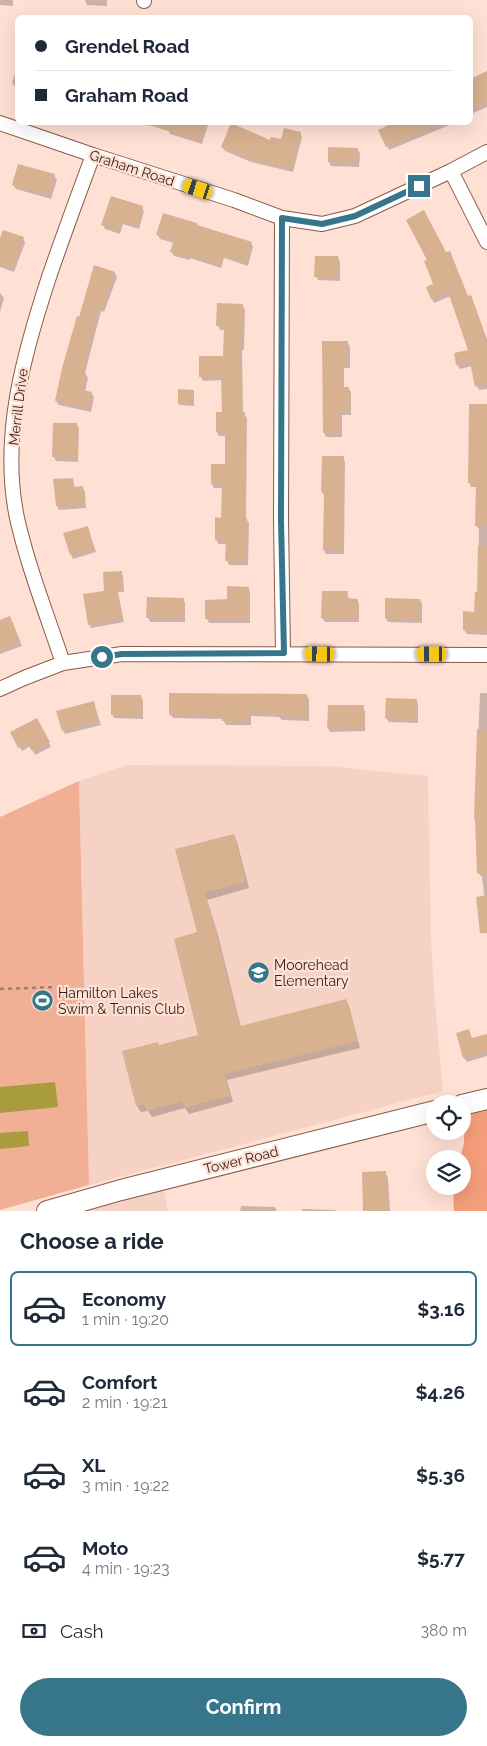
<!DOCTYPE html>
<meta charset="utf-8">
<style>
body{margin:0;font-family:Raleway,sans-serif;background:#f2f2f3;color:#1f2937;height:100vh;display:flex;flex-direction:column;font-size:19px;white-space:nowrap}
*{box-sizing:border-box;margin:0}
p{font-size:16px;color:#747a83}
.icon{flex:none;width:28px;height:28px;fill:none;stroke:currentColor;stroke-width:2;stroke-linecap:round;stroke-linejoin:round}
.map{position:relative;height:1211px;overflow:hidden}
.sheet{display:flex;flex-direction:column;background:#fff;flex:1}
.sheet>*{flex:none}
.top-card{position:absolute;left:15px;top:15px;width:458px;height:110px;border-radius:8px;box-shadow:0 5px 20px #0002;display:grid;align-content:center;height:110px;padding:0 20px;background:#fff}
.tools{position:absolute;left:426px;top:1095px;display:grid;gap:10px}
.tools a{display:grid;place-items:center;width:45px;height:45px;border-radius:50%;background:#fff;box-shadow:0 5px 20px #0002;font-size:25px}
.end{position:absolute;width:22px;height:22px;margin:-11px;border:6px solid #37768a;background:#fff;box-shadow:0 0 0 2px #fff}
.from{border-radius:50%}
.car{position:absolute;width:15px;height:30px;margin:-15px -8px;border-radius:6px;box-shadow:0 0 4px 1px #0007;background:linear-gradient(#f5c518 24%,#345 0 40%,#f5c518 0 76%,#345 0 86%,#f5c518 0)}
.top-card b{display:flex;align-items:center;gap:18px;height:48px;font-size:19px}
.top-card b+b{border-top:1px solid #e0e1e3}
.top-card i{width:12px;height:12px;background:#1f2937}
ul{padding:0;list-style:none}
li{display:flex;align-items:center;gap:15px;height:75px;margin:0 10px 8px;padding:0 10px;border:2px solid transparent;border-radius:8px}
li div{flex:1}
li b{display:block;font-size:19px}
li em{font-style:normal;font-weight:700}
li.current{border-color:#37768a}
li>.icon{width:45px;height:45px;stroke-width:1.5}
h2{padding:0 20px;font-size:22px;line-height:60px}
.pay{display:flex;align-items:center;gap:12px;height:55px;padding:0 20px;font-size:19px}
.pay p{margin-inline-start:auto}
.action{display:flex;gap:10px;margin-top:auto;padding:10px 20px}
.action a{flex:1;height:58px;border-radius:30px;background:#37768a;color:#fff;font-size:20px;font-weight:700;line-height:58px;text-align:center}
.map>svg:first-child{display:block}
</style>
<div class="map">
<svg width="487" height="1211" viewBox="0 0 487 1211">
<rect width="100%" height="100%" fill="#ffe0d4"/>
<!-- built -->
<path fill="#f6d2c5" d="M127,765L327,766L428,776L431,942L435,1004L443,1091L89,1185L79,781Z
M164,1190L168,1211H87V1210Z"/>
<!-- green -->
<path fill="#f1af96" d="M79,781L89,1185L0,1210V817Z"/>
<!-- forest -->
<path fill="#f69e7b" d="M487,1109V1211H454L453,1186H462V1159H460L464,1143V1115Z"/>
<!-- water -->
<path fill="#a99c3e" d="M55,1082L58,1107L0,1113V1087Z
M28,1131L29,1146L0,1149V1133Z"/>
<!-- shadow -->
<path fill="#0003" d="M0,0H13V6L0,5Z
M85,0H107V6L87,5Z
M18,66V87L14,86L12,82Z
M487,72V107L471,114L472,116L470,117V80Z
M138,122H151L149,126Z
M170,122H207L208,125L202,144L170,134L168,130Z
M399,122H457L389,150L387,146Z
M300,133L302,137L293,172L251,162L225,151L222,147L282,141Z
M329,148L357,149L360,153L359,167L331,166L329,162Z
M54,175L57,180L51,199L16,189L13,185Z
M142,207L144,211L139,229L123,224L120,234L105,229L103,225Z
M197,224L198,226L251,243L253,247L248,266L224,258L221,268L190,258V260L174,256L172,252L174,243L160,239L158,235Z
M23,238L25,243L14,272L0,267V241Z
M338,257L340,262V281L318,280L316,276Z
M115,273L117,277L104,312L101,311L85,373L88,378L85,392L91,393L94,397L91,412L59,405L56,401L79,318Z
M434,285L468,298L471,297L473,301L487,340V389L479,390L477,386L472,366L460,369L457,365L470,351L451,296L434,303L432,299Z
M0,293L4,298L0,312Z
M242,305L245,309L244,350H242L243,413L247,418L246,519L249,523L248,565H229L227,560V544H218L216,539L222,519L223,488H214L212,484L226,465V436H219L217,432L223,413V380L203,381L201,377L224,357L225,330H220L218,325Z
M348,343L350,347V368H344V388H348L351,392V415H342V437H326L324,433Z
M194,393V406L180,405L179,404Z
M487,405V635L467,634L464,630L465,613H476L478,593L479,530L477,526V487H471L469,482Z
M77,424L79,429L78,462L56,461L54,457Z
M343,458L345,462L344,554H326L324,550L325,497L322,492Z
M72,479L75,488L82,487L85,492L86,508L59,510L57,506Z
M89,531L96,552L73,559L71,554Z
M121,572L123,576L124,592H118L124,622L91,628L89,624L105,592Z
M248,588L250,592V623H209L207,619L229,601Z
M347,592L349,600H357L359,604V622H325L322,618Z
M183,599L185,603V622H150L148,617Z
M420,600L422,604V623L388,622L386,618Z
M0,621H12L22,646L0,654Z
M480,693H487V918L482,877L478,873L477,821L475,818Z
M307,695L309,700V721L282,720L279,717L251,716V725H226L223,719L173,718L170,714Z
M141,696L143,701V719L114,718L112,714Z
M416,700L418,704V723L389,722L386,718Z
M93,702L101,725L65,734L63,730Z
M363,707L365,711V731L330,732L328,728Z
M37,720L51,747L35,755L30,746L22,751L12,733Z
M234,835L237,842L249,888L207,900L218,935L241,1027L346,1000L349,1006L360,1048L227,1080L233,1102L189,1114L185,1108L152,1117L148,1111L141,1112L137,1106L159,1046L200,1035L199,933L177,850Z
M487,1035V1056L467,1062L464,1058L472,1039Z
M385,1172L388,1178L390,1211H365Z
M241,1206L275,1207L277,1211H240Z
M302,1209L335,1210L336,1211H302Z"/>
<!-- building -->
<path fill="#d8b191" d="M487,71V102L470,110V79Z
M150,122H206L200,141L149,125Z
M395,122H443L386,147L378,130Z
M231,123L270,140L271,137L281,139L284,128L301,132L291,168L248,158L221,147Z
M328,147L358,148V163L328,162Z
M18,164L55,174L49,195L12,185Z
M111,196L143,206L137,226L121,221L118,230L101,225Z
M424,210L446,252L450,251L468,296L471,295L487,340V384L475,387L470,362L456,365L454,353L468,350L448,292L431,299L426,287L433,284L424,261L427,260L406,220Z
M163,213L197,223V225L252,242L245,262L222,255L219,265L188,255V257L170,252L174,240L156,235Z
M3,230L24,237L12,269L0,265V238Z
M315,256H338V277H314Z
M94,265L115,272L102,309L99,308L82,372L86,373L83,390L92,392L89,408L55,401L62,368L77,316L79,317Z
M217,303L243,304L242,346H240L242,412H245V518H247L246,561H225L226,540H215V517L221,518L222,484H211V464H225V432H216V412H222L221,377H199V356H223L224,326H216Z
M322,341H348V364H343L342,387H349V411H340V433H323Z
M178,389L194,390V404H178Z
M469,404H487V526H475L476,483H468Z
M53,423H77V458L52,457Z
M322,456H344L342,550H323L324,492H321Z
M73,478L74,487L83,486L85,504L56,506L53,479Z
M88,526L94,548L70,555L63,533Z
M478,546H487V631L463,630V611L474,612L475,592H477Z
M122,571L123,589H117L122,619L88,625L83,594L104,591L103,572Z
M227,586L249,587L248,619H205V600L227,599Z
M322,591H348L347,598L358,599L357,619L321,618Z
M147,597L184,598L183,618H146Z
M385,598L420,599V619H385Z
M10,616L20,641L0,649V620Z
M169,693L307,694V717L278,716V713L250,712V722L222,721V716L169,715Z
M111,695H141V715H111Z
M386,698L417,699L416,719L385,718Z
M94,701L99,721L62,731L56,711Z
M328,705H364V727L327,728Z
M37,718L50,742L32,751L27,743L18,748L10,732Z
M477,729H487V873H477L475,819H474Z
M234,834L246,882L205,893L215,928L240,1026L346,999L358,1041L225,1074L230,1096L184,1108L182,1101L147,1111L144,1104L136,1106L122,1051L158,1042L159,1045L198,1035L174,939L197,932L175,849Z
M487,895V933H480L476,897Z
M469,1029L472,1038L487,1034V1051L463,1058L456,1033Z
M386,1171L388,1211H363L362,1172Z"/>
<g fill="none" stroke-linecap="round" stroke-linejoin="round">
<defs>
<path id="street" d="M144,1V0
M0,123L93,155L234,200L282,218L322,224L355,216L451,171L487,152
M451,171L487,242
M282,218L281,520L283,653
M63,663C47,615 28,567 17,518C0,437 24,353 49,277C63,236 78,196 93,155
M0,689L24,678L63,663L122,654L487,655"/>
<path id="secondary" d="M462,1105L487,1099
M47,1211L121,1190L435,1111"/>
</defs>
<!-- street casing -->
<use href="#street" stroke="#875b4a" stroke-width="16"/>
<!-- secondary casing -->
<use href="#secondary" stroke="#875b4a" stroke-width="22"/>
<!-- path -->
<path stroke="#9a8177" stroke-width="2.5" stroke-dasharray="4 4" stroke-linecap="butt" d="M0,989L56,987"/>
<!-- street -->
<use href="#street" stroke="#fff" stroke-width="14"/>
<!-- secondary -->
<use href="#secondary" stroke="#fff" stroke-width="20"/>
</g>
<g fill="none" stroke-linecap="round" stroke-linejoin="round">
<!-- route -->
<path stroke="#37768a" stroke-width="6" d="M102,657L122,654L284,653L281,520L282,218L322,224L355,216L419,186"/>
</g>
<!-- icons -->
<defs>
<symbol id="school-disc" viewBox="-11 -11 22 22"><circle r="9.5" fill="#37768a" stroke="#ffe0d4"/><path d="M0-5L7-2L0 1L-7-2ZM-4 1L0 2.5L4 1V4Q0 6-4 4Z" fill="#fff"/></symbol>
<symbol id="stadium-disc" viewBox="-11 -11 22 22"><circle r="9.5" fill="#37768a" stroke="#ffe0d4"/><path d="M0-5a6.5 5 0 1 0 0 10a6.5 5 0 1 0 0-10ZM-3.5-1.8h7v3.6h-7Z" fill="#fff"/></symbol>
</defs>
<g fill-rule="evenodd">
<use href="#school-disc" x="246" y="960" width="25" height="25"/>
<use href="#stadium-disc" x="30" y="988" width="25" height="25"/>
</g>
<g text-anchor="middle" dominant-baseline="central" stroke-width="4.5" stroke-linejoin="round" paint-order="stroke">
<!-- street labels -->
<g font-size="14" fill="#321f18" stroke="#ffe0d4">
<text transform="translate(132 168) rotate(18)">Graham Road</text>
<text transform="translate(18 407) rotate(-83)">Merrill Drive</text>
<text transform="translate(241 1160) rotate(-14)">Tower Road</text>
</g>
<!-- poi labels -->
<g font-size="14" fill="#321f18" stroke="#ffe0d4" text-anchor="start">
<text x="274" y="965">Moorehead<tspan x="274" dy="16">Elementary</tspan></text>
<text x="58" y="993">Hamilton Lakes<tspan x="58" dy="16">Swim &amp; Tennis Club</tspan></text>
</g>
</g>
</svg>
<div class="tools">
<a><svg class="icon" aria-label="locate" viewBox="0 0 24 24"><circle cx="12" cy="12" r="6"/><path d="M12 2v4M12 18v4M2 12h4M18 12h4"/></svg></a>
<a><svg class="icon" aria-label="layers" viewBox="0 0 24 24"><path d="M12 4l9 5-9 5-9-5zM3 14l9 5 9-5"/></svg></a>
</div>
<i class="end from" style="left:102px;top:657px"></i>
<i class="end" style="left:419px;top:186px"></i>
<i class="car" style="left:198px;top:189px;rotate:288deg"></i>
<i class="car" style="left:320px;top:654px;rotate:271deg"></i>
<i class="car" style="left:432px;top:654px;rotate:270deg"></i>
<div class="top-card">
<b><i class="from"></i>Grendel Road</b>
<b><i></i>Graham Road</b>
</div>
</div>
<section class="sheet">
<h2>Choose a ride</h2>
<ul>
<li class="current"><svg class="icon" aria-label="car" viewBox="0 0 24 24"><path d="M5 17H2v-5l4-1 3-4h7l3 4 3 1v5h-3M9 17h6M6 11h13"/><circle cx="7" cy="17" r="2"/><circle cx="17" cy="17" r="2"/></svg><div><b>Economy</b><p>1 min · 19:20</p></div><em>$3.16</em></li>
<li><svg class="icon" aria-label="car" viewBox="0 0 24 24"><path d="M5 17H2v-5l4-1 3-4h7l3 4 3 1v5h-3M9 17h6M6 11h13"/><circle cx="7" cy="17" r="2"/><circle cx="17" cy="17" r="2"/></svg><div><b>Comfort</b><p>2 min · 19:21</p></div><em>$4.26</em></li>
<li><svg class="icon" aria-label="car" viewBox="0 0 24 24"><path d="M5 17H2v-5l4-1 3-4h7l3 4 3 1v5h-3M9 17h6M6 11h13"/><circle cx="7" cy="17" r="2"/><circle cx="17" cy="17" r="2"/></svg><div><b>XL</b><p>3 min · 19:22</p></div><em>$5.36</em></li>
<li><svg class="icon" aria-label="car" viewBox="0 0 24 24"><path d="M5 17H2v-5l4-1 3-4h7l3 4 3 1v5h-3M9 17h6M6 11h13"/><circle cx="7" cy="17" r="2"/><circle cx="17" cy="17" r="2"/></svg><div><b>Moto</b><p>4 min · 19:23</p></div><em>$5.77</em></li>
</ul>
<div class="pay"><svg class="icon" aria-label="cash" viewBox="0 0 24 24"><path d="M3 7h18v10H3z"/><circle cx="12" cy="12" r="2"/></svg>Cash<p>380 m</p></div>
<div class="action"><a>Confirm</a></div>
</section>
